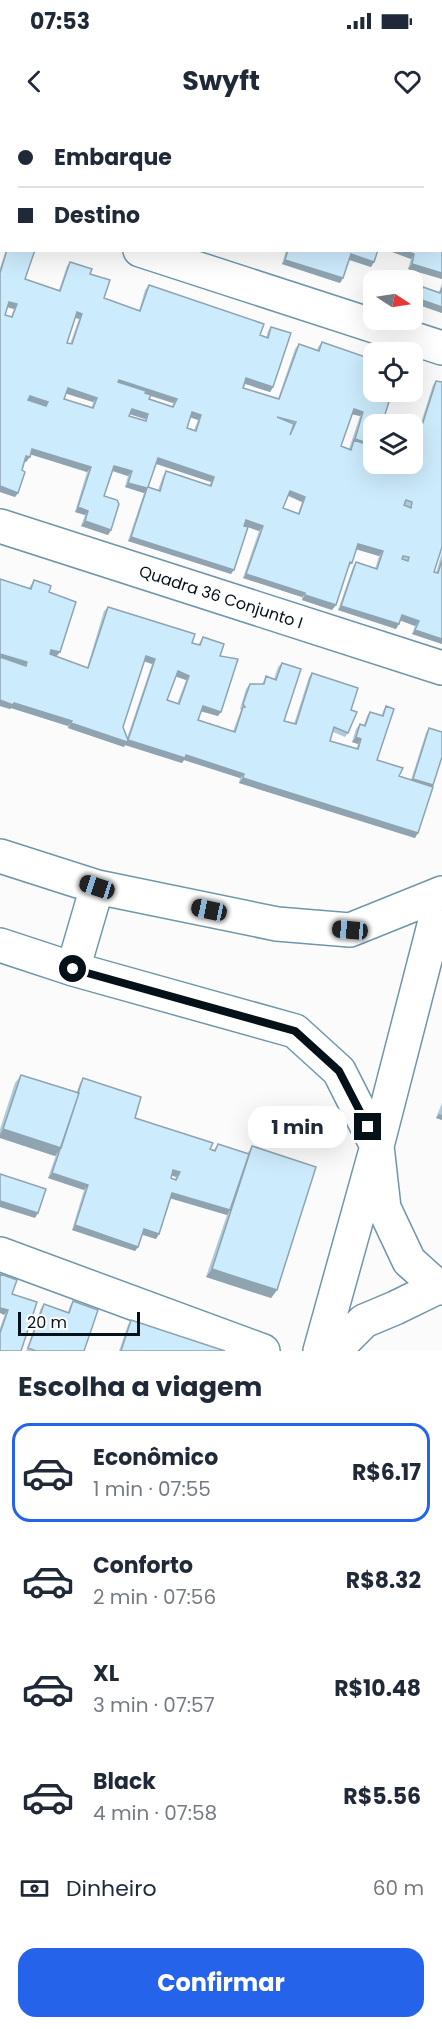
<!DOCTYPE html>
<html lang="pt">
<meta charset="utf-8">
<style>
body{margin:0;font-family:Poppins,sans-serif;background:#f6f6f7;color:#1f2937;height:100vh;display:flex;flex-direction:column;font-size:22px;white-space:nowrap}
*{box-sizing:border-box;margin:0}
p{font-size:20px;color:#747a83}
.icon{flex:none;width:33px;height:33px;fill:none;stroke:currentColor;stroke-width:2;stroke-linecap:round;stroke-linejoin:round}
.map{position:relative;height:1231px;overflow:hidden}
.drawer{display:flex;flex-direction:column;background:#fff;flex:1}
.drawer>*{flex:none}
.guide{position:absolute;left:0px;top:0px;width:442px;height:132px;box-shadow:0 6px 24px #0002;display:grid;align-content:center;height:132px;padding:0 18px;background:#fff}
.needle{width:39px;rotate:102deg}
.controls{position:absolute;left:363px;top:150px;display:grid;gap:12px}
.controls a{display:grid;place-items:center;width:60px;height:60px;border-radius:12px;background:#fff;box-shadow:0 6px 24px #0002;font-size:30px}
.scale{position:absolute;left:18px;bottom:15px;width:122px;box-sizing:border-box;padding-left:6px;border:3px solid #041118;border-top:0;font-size:16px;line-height:21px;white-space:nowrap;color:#041118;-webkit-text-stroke:4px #fff;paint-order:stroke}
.end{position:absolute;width:27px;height:27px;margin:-14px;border:8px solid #041118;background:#fff;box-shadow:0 0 0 3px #fff}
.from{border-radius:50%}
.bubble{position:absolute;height:42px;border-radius:18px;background:#fff;box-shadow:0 6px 24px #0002;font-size:20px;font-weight:700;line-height:42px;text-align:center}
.car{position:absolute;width:18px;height:36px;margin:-18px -9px;border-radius:8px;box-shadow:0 0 4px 2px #0007;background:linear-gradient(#222 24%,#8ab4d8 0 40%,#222 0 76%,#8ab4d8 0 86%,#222 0)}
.guide b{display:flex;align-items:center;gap:21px;height:57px;font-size:22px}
.guide b+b{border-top:2px solid #e0e1e3}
.guide i{width:15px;height:15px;background:#1f2937}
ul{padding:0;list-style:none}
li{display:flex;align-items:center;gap:18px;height:99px;margin:0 12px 9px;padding:0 6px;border:3px solid transparent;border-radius:18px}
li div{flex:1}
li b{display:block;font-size:22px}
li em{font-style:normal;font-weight:700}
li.on{border-color:#2563eb}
li>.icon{width:54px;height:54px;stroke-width:1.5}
h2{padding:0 18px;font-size:27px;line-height:72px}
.pay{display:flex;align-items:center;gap:15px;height:66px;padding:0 18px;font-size:22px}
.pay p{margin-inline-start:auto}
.action{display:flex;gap:12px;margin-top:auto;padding:12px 18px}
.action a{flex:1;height:69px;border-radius:18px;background:#2563eb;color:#fff;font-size:24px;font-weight:700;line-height:69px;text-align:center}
.status{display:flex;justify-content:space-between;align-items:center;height:42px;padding:0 30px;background:#fff;direction:ltr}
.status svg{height:16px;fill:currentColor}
header{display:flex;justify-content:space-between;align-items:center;height:78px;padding:0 18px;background:#fff;font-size:27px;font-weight:700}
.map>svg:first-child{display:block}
</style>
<div class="status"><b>07:53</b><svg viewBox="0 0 49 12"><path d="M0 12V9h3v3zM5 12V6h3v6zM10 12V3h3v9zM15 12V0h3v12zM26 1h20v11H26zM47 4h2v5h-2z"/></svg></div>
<header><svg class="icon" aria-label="back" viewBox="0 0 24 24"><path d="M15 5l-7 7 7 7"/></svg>Swyft<svg class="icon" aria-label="heart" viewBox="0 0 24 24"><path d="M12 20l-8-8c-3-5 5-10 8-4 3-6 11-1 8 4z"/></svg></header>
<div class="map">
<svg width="442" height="1231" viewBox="0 0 442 1231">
<rect width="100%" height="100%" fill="#fbfbfb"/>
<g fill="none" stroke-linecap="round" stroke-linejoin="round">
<defs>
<path id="minor" d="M0,85L2,86
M140,130L442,228
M0,406L442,548
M0,1134L263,1231"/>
<path id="tertiary" d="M0,736L97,767L277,804L350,810L442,773
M0,825L73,849L295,911L339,951L377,1026L384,1088L409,1141L438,1167L442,1168
M73,849L97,767
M320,1231L377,1026L442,774
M334,1231L364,1201L395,1188L438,1167"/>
</defs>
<!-- minor casing -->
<use href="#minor" stroke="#7196a9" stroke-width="36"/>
<!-- tertiary casing -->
<use href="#tertiary" stroke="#7196a9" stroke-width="36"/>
<!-- minor -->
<use href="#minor" stroke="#fff" stroke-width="33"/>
<!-- tertiary -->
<use href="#tertiary" stroke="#fff" stroke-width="33"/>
</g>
<!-- wall -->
<path fill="#afcad9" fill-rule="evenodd" d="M6,130H35L25,159L59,170L67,146L70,142L90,154L104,178L139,191L145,170L149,165L266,218L268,211L271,207L273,267L270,272L245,264L243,268L278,279L295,229L299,224L317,231L318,227L322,222L374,304V344H412V331L433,265L436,261L434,452L436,453L442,432V524L412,514L415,506L400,500L396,509L338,490L353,447L356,442L375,449L379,436L357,429L349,448L348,447L332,490L302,480V477L243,458L259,411L244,406L231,454L128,421L144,373L125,367L128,356L112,351L104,376L111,410L108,415L81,406L85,395L75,392L87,352L31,334L26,342L24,341L22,350L18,373L15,377L0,372V148ZM8,187L14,189L11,197L5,195ZM75,198L79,199L70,224L67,223ZM66,273L93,282L92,287L64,279ZM150,276L173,283L172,287L149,279ZM130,294L145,299L144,301L129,296ZM352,294L360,296L349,329L341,326ZM191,297L198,300L194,310L187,308ZM156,344L211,362L209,365L166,351L163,356L158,370L148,367ZM288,376L302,382L298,393L283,388Z
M286,130H378L371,147L349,140L343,158L340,163L282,144Z
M387,130H441L442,159L408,149L411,139Z
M442,163V193L416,184L420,172L423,167L439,172Z
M0,459L29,468L34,460L49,472L57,537L87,548L104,491L108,487L192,523L198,525L203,517L220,536L218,596L201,591L198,600L233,611L241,590L240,589L246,569L250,564H262L266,556L274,559L278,547L282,543L284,601L294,604L309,557L312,553L351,590L348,613L345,617L333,612L330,621L356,629L358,624L352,622L356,609L360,604L364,605L367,596L370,592L382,595L383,591L386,586L377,640L399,656L411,660L426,613L429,608L432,666L415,718L239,663L240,658L184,640L182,643L125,625L124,627L68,608V606L11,588L10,589L0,586ZM144,541L152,544L127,618L123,607ZM176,556L186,560L177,584L167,580Z
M21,955L77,972L80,963L83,958L135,998L214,1030L218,1024L247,1034L252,1026L277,1170L271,1178L206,1157L227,1095L171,1078L159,1114L156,1119L142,1115L138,1127L135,1131L72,1110L84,1070L48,1058L56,1035L55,1036L0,1018V1009L15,963ZM172,1055L176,1057L175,1059L171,1058Z
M442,983V1000L436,998Z
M12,1174L0,1231V1208Z
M73,1181L84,1231H26L41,1188L44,1184L68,1192L70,1186Z
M131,1200L225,1231H119L128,1205Z"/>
<!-- shaded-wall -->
<path fill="#8fa4b0" d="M387,130H404L414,134L411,139Z
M351,134L374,142L371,147L347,139Z
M285,140L343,158L340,163L282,144Z
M412,144L442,153V159L408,149Z
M419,179L442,187V193L416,184Z
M9,182L17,184L14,189L6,187Z
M77,192L82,194L79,199L74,197Z
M246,258L273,267L270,272L243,263Z
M119,260L177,279L173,283L116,264Z
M68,268L97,278L93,282L64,273Z
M30,276L48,282L44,287L26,281Z
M132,289L148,294L145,299L129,294Z
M354,289L363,292L360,296L351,294Z
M192,292L201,295L198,300L189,297Z
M355,319L374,325V328L354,320L351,323Z
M32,329L91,347L87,352L29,334Z
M26,336L30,337L26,342L23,340Z
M158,338L214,357L211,362L154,343Z
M114,346L132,351L128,356L110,350Z
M128,363L147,368L144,373L125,367Z
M0,366L18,373L15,377L0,372Z
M290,371L305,377L302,382L287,375Z
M78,387L88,391L85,395L75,392Z
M246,400L263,406L259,411L243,405Z
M85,401L111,410L108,415L81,406Z
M131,417L234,450L231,454L128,421Z
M358,424L383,431L379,436L355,429Z
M246,454L305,473L302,477L243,458Z
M305,475L336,485L332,490L302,480Z
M341,486L399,504L396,509L338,490Z
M402,495L419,501L415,506L399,500Z
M415,510L442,519V524L412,514Z
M51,530L60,532L56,537L48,534Z
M0,534L27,542L23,547L0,540Z
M146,536L155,539L152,544L143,541Z
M178,551L189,556L186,560L174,556Z
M0,580L14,583L72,601L68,606L11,588L10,589L0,586Z
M203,586L221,592L218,596L200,591Z
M71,603L128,620L186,635L244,654L240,658L184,640L182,643L125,625L124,627L68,608Z
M356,617L361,619L358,624L352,622Z
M243,658L418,713L415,718L239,663Z
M413,659L433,665L430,670L410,663Z
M439,994L442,995V1000L436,998Z
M3,1009L61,1028L55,1036L0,1018V1014Z
M173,1050L180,1052L176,1057L170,1055Z
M52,1053L88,1065L84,1070L48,1058Z
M172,1073L230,1090L227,1095L169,1078Z
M0,1081L38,1093L35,1098L0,1087Z
M75,1105L138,1127L135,1131L72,1110Z
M144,1109L159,1114L156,1119L141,1114Z
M212,1149L277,1170L271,1178L206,1157Z
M0,1188L8,1190L4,1195L0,1193Z"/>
<!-- building -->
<path fill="#ccebfc" stroke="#8fa4b0" stroke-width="1.5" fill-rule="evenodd" d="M12,0H34V2H11Z
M51,0H323V2H56Z
M331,0H442V21L441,24V2H330Z
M441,29H442V153L412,144L414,134L404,130H441Z
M2,33V43H0V37Z
M7,130H35L25,159L60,171L70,142L92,149L90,154L110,160L104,178L140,191L149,165L264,204L260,215L268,218L271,207L291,213L273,267L246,258L243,268L279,279L299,224L319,231L322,222L374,240V272H392L382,304H374V325L355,319L363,292L354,289L341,326L351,330L354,320L374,327V344H412V337L436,261L442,262V427L434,452L438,453L442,440V519L415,510L419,501L402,495L399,504L341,486L356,442L377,449L383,431L358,424L352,443L350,442L336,485L305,475V473L246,454L263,406L246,400L244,406L248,407L234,450L131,417L147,368L128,363L132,351L114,346L104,376L117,380L119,384L111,410L85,401L88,391L78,387L91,347L32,329L30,337L26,336L22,350L25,352L18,373L0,366V153ZM9,182L17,184L12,197L5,195ZM77,192L82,194L72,224L67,223ZM119,260L177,279L173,287L149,279L151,275L145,273L146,271L118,262ZM68,268L97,278L93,288L64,279ZM30,276L48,282L46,286L28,280ZM132,289L148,294L146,301L129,296ZM192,292L201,295L196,311L187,308ZM277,297L296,302L290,315L294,304ZM158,338L214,357L211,366L166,351L160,371L148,367ZM290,371L305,377L299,394L283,388ZM406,380L412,382L411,388L404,385ZM403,436L409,437L408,441L402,439Z
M288,130H378L374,142L351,134L343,158L285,140Z
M423,167L440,173L442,168V187L419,179Z
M0,459L31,469L34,460L49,465L51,466L49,472L76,482L60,532L51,530L50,534L88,548L108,487L195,514L192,523L200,525L203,517L224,524L220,536L238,539L221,592L203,586L198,600L235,612L243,587H245L243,584L250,564H264L266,556L276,560L282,543L301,549L284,601L296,604L312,553L358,568L351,590L357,592L348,613L334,607L330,621L358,629L361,619L356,617L360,604L365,606L370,592L383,596L386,586L394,589L377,640L403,648L399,656L433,667L418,713L243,658L244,654L186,635L185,638L128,620L127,622L71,603L72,601L14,583L13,585L0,580V537L26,546L27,542L0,534ZM146,536L155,539L128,620L123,607ZM178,551L189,556L179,584L167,580Z
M429,608L442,612V637L433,665L413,659Z
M21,955L79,973L61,1028L3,1009Z
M83,958L141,977L135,998L213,1023L210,1029L215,1031L218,1024L249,1034L230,1090L172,1073L159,1114L144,1109L138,1127L75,1105L88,1065L52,1053L79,973H78ZM173,1050L180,1052L176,1060L171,1058Z
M252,1026L316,1047L277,1170L212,1149Z
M0,1054L46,1069L38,1093L0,1081Z
M0,1154L17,1160L12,1174L37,1182L21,1231H0V1213L8,1190L0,1188Z
M73,1181L98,1190L84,1231H36L28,1228L44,1184L69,1193Z
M131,1200L225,1231H121Z"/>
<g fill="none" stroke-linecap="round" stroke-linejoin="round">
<!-- route -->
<path stroke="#041118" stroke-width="8" d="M73,849L295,911L339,951L368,1007"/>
</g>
<g text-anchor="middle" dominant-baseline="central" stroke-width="4.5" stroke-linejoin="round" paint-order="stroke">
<!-- street labels -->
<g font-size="16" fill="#041118" stroke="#fff">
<text transform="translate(221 477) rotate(18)">Quadra 36 Conjunto I</text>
</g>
</g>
</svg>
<div class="controls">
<a><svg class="needle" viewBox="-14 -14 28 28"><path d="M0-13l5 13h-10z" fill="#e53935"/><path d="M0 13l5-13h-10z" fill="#747a83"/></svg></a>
<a><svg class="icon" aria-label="locate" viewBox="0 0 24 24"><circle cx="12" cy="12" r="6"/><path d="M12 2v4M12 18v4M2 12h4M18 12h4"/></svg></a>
<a><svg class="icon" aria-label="layers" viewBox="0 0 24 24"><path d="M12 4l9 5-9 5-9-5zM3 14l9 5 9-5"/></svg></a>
</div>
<div class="scale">20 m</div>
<i class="end from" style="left:73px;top:849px"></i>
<i class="end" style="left:368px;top:1007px"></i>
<div class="bubble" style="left:248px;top:986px;width:99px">1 min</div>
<i class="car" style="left:97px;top:767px;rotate:288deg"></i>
<i class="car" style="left:209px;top:790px;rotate:282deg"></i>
<i class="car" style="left:350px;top:810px;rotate:275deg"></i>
<div class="guide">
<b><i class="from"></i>Embarque</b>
<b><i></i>Destino</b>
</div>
</div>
<section class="drawer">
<h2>Escolha a viagem</h2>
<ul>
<li class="on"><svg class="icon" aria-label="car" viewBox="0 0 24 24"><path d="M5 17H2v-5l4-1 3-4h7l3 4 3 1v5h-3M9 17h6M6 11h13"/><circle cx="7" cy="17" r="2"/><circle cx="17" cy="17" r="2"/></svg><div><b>Econômico</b><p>1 min · 07:55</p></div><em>R$6.17</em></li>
<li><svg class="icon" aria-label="car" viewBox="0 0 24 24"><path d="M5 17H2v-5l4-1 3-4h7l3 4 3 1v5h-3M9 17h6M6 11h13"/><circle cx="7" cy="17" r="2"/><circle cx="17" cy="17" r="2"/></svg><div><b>Conforto</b><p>2 min · 07:56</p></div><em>R$8.32</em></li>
<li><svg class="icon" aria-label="car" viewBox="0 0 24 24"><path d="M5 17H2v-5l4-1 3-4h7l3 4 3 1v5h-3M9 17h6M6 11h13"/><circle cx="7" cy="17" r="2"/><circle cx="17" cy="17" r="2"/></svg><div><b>XL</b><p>3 min · 07:57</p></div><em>R$10.48</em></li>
<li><svg class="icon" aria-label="car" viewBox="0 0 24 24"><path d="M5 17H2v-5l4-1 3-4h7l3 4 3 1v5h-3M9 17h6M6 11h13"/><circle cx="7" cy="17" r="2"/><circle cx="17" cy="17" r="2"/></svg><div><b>Black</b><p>4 min · 07:58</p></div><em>R$5.56</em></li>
</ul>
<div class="pay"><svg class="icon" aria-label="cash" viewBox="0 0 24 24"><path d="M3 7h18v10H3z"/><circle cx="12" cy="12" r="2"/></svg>Dinheiro<p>60 m</p></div>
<div class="action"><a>Confirmar</a></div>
</section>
